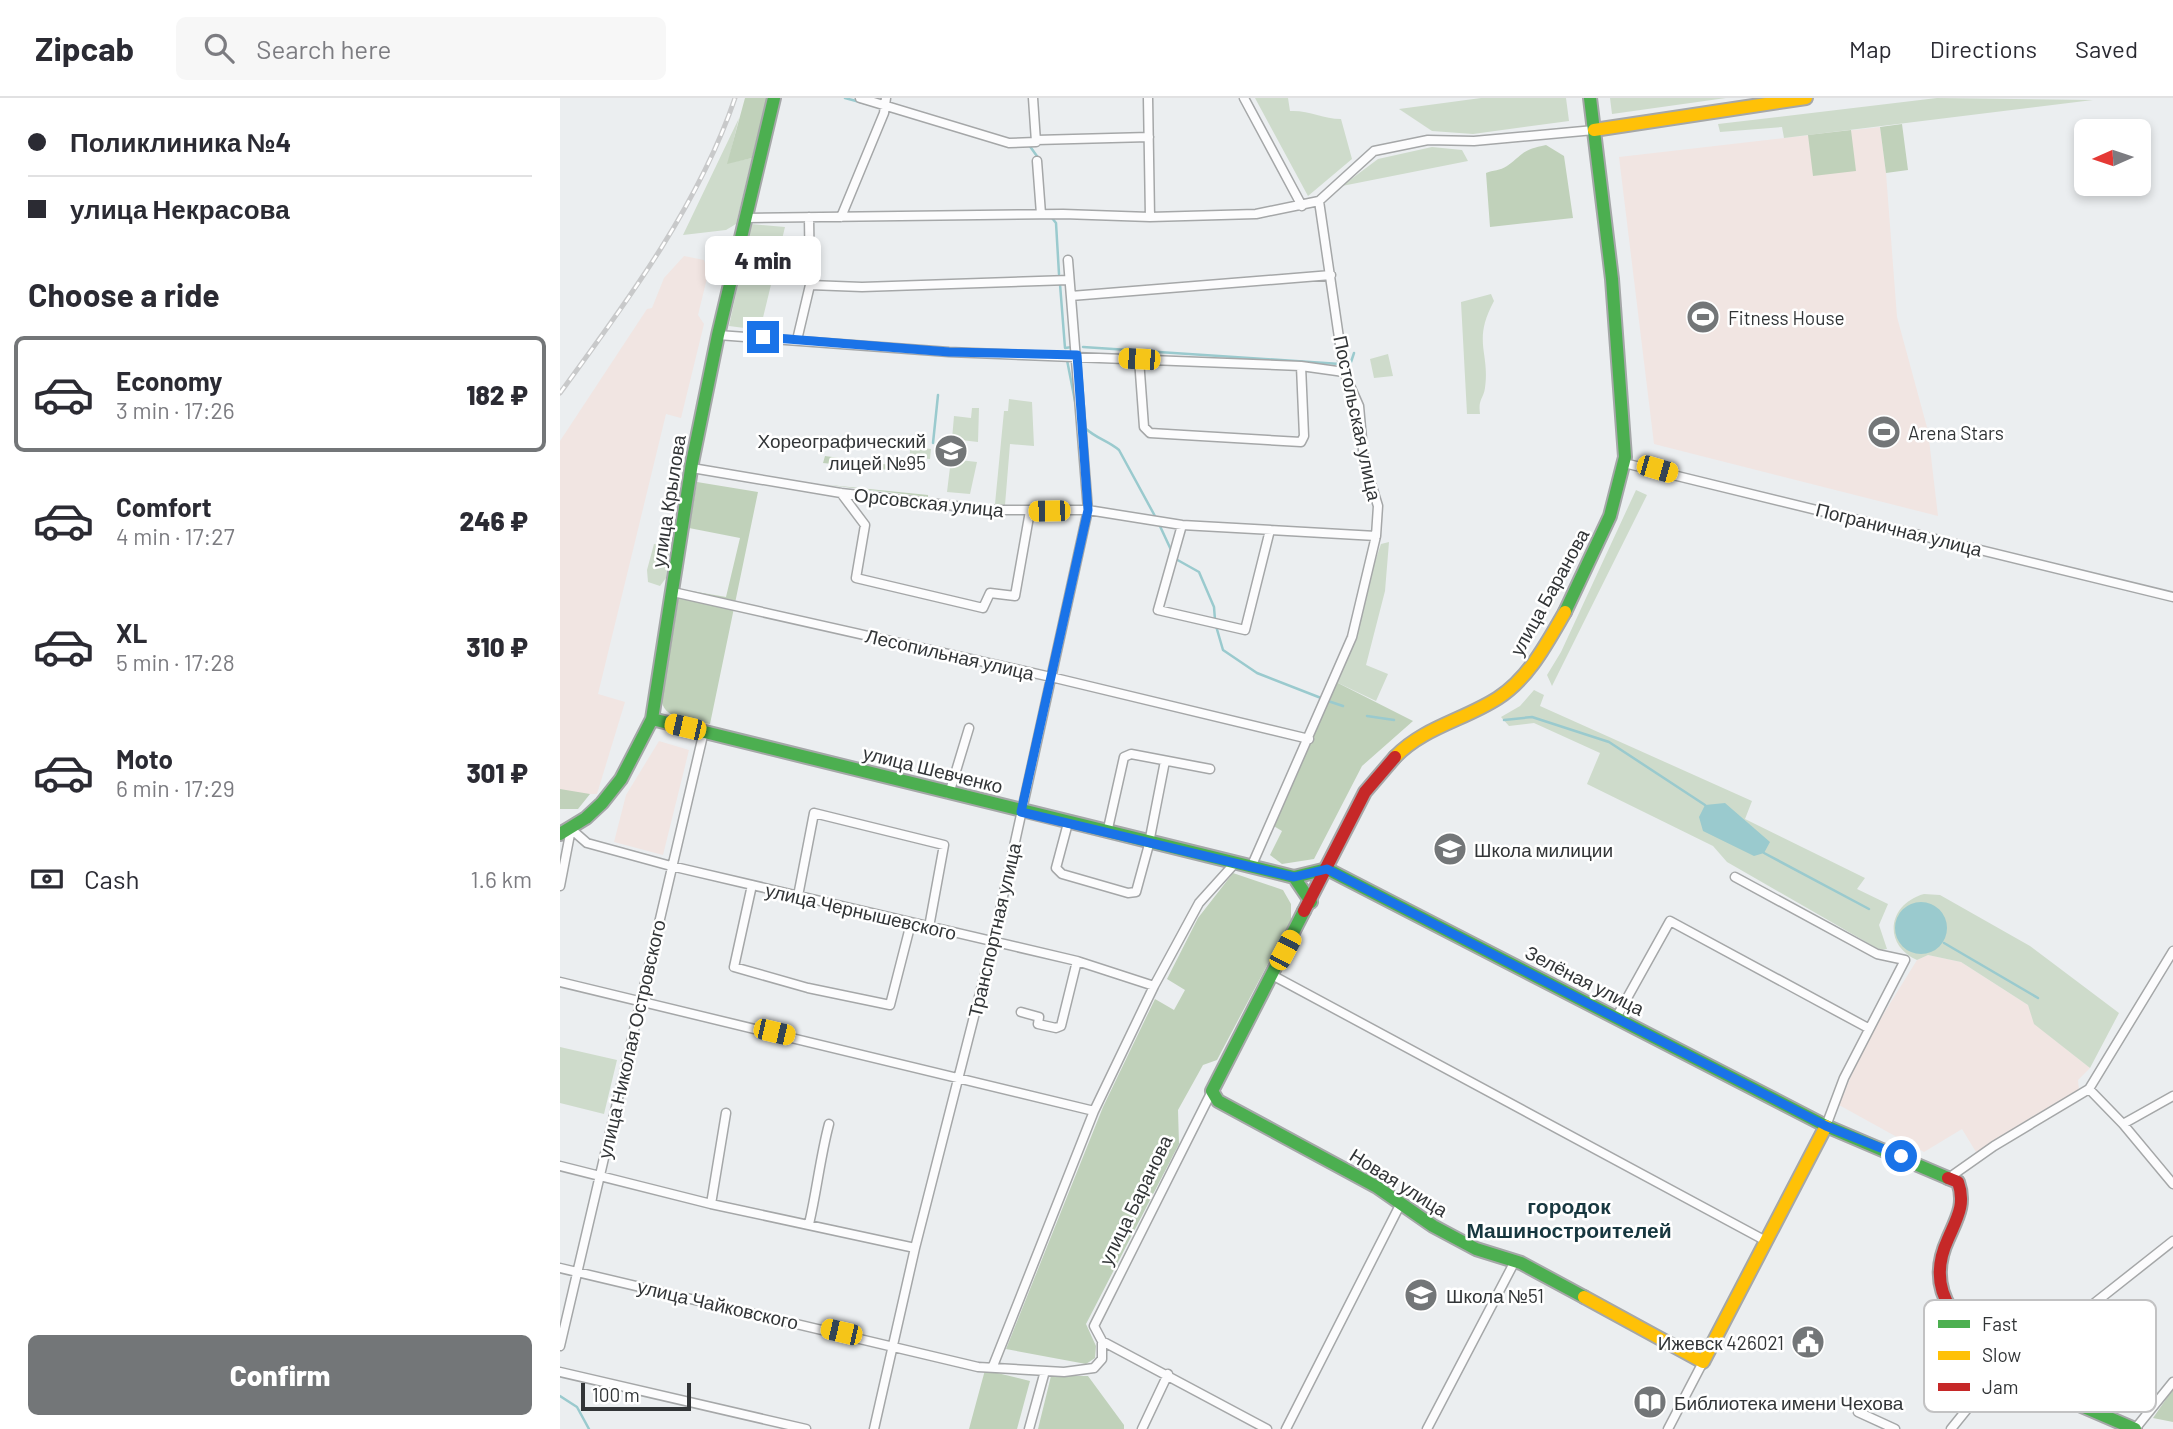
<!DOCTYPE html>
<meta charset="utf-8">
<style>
body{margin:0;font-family:Barlow,sans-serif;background:#f7f7f7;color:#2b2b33;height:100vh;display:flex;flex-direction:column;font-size:26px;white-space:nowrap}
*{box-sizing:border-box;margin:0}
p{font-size:23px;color:#7c7c81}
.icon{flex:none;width:38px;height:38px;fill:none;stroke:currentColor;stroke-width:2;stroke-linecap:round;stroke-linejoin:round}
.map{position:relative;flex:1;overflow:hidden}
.panel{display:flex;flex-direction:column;background:#fff;width:560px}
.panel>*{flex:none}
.guide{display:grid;align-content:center;height:154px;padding:0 28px;background:#fff}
.needle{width:46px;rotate:267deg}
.buttons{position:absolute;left:1514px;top:21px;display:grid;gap:14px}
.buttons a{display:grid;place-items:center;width:77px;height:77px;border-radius:10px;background:#fff;box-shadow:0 4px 10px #0003;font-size:35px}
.scale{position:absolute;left:21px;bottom:18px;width:110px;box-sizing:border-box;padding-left:7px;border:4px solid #323537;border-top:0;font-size:19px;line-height:24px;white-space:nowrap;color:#323537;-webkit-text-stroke:5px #fff;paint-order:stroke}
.end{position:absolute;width:32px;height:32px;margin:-16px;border:9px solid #1a73e8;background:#fff;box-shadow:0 0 0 4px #fff}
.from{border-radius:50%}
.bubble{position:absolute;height:49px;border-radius:10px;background:#fff;box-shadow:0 4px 10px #0003;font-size:23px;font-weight:800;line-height:49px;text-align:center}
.car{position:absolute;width:21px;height:42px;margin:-21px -10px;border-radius:9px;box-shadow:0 0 5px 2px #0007;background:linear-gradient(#f5c518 24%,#345 0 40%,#f5c518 0 76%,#345 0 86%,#f5c518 0)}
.guide b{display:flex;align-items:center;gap:24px;height:66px;font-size:26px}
.guide b+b{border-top:2px solid #e1e1e2}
.guide i{width:18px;height:18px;background:#2b2b33}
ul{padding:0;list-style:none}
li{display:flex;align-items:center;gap:21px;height:116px;margin:0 14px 10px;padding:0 14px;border:4px solid transparent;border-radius:10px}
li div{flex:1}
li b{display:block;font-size:26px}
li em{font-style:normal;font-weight:800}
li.selected{border-color:#737678}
li>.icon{width:63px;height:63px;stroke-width:1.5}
h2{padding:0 28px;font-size:32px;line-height:84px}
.pay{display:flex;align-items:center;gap:18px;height:77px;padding:0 28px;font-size:26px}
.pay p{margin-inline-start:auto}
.action{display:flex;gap:14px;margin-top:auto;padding:14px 28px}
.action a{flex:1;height:80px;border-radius:10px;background:#737678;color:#fff;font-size:28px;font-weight:800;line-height:80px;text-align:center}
header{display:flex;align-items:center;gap:42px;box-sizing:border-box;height:98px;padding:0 35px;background:#fff;border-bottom:2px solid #e1e1e2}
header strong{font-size:33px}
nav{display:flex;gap:38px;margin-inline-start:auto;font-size:24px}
.search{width:490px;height:63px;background:#f7f7f7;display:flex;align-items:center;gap:18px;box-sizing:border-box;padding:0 24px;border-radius:10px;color:#7c7c81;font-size:26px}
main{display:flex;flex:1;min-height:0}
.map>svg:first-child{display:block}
</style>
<header>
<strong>Zipcab</strong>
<div class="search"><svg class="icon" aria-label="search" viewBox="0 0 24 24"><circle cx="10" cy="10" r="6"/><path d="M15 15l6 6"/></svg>Search here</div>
<nav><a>Map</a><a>Directions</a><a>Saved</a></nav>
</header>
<main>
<section class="panel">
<div class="guide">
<b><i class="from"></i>Поликлиника №4</b>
<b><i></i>улица Некрасова</b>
</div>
<h2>Choose a ride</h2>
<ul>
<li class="selected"><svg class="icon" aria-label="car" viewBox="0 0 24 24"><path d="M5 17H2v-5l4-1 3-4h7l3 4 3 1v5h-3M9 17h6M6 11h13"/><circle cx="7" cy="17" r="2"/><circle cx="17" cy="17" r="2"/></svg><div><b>Economy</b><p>3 min · 17:26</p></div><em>182 ₽</em></li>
<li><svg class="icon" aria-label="car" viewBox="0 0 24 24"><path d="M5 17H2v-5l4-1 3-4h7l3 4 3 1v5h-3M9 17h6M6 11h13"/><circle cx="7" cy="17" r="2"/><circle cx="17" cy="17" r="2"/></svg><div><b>Comfort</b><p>4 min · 17:27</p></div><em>246 ₽</em></li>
<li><svg class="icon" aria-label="car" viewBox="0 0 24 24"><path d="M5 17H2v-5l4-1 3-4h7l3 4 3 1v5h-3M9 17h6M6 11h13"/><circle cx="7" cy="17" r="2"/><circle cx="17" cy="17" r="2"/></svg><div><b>XL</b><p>5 min · 17:28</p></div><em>310 ₽</em></li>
<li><svg class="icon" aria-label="car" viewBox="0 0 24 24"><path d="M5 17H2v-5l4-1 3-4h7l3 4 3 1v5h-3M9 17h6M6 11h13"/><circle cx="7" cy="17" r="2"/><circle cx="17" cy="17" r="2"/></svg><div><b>Moto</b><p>6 min · 17:29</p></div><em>301 ₽</em></li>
</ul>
<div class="pay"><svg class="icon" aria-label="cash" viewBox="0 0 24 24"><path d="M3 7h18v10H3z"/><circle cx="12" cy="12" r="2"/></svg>Cash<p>1.6 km</p></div>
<div class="action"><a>Confirm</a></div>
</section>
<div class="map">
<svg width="1613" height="1331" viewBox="0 0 1613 1331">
<rect width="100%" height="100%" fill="#ebeef0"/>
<!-- commercial -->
<path fill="#f1e5e2" d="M1320,29L1326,75L1337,219L1368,333L1378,418L1094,346L1059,59Z
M124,158L144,162L148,176L138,217L144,226L121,320L106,316L38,596L65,604L37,696H14L0,691V343L87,211L92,210L104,180Z
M99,643L129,652L103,757L54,744L66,697Z
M1368,857L1401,864L1468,907L1475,926L1530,970L1518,982L1519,992L1416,1054L1402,1031L1364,1054L1279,1007L1303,949L1357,862Z"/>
<!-- green -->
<path fill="#cedbcb" d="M695,0H728L730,13C749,12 763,21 781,21L792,61L748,98Z
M921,0H1006L1009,23L913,36L872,33L839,11Z
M1050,0H1166L1052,16Z
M1377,0L1533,2L1224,40L1222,29L1160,34L1158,26Z
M179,20L168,65L192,60L176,126L166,132L123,137Z
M872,49L902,52L908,63L782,88L818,61Z
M191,126L225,129L200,232L169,228Z
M931,196L934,203C912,244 930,253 925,290C923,302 918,301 920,316H907L901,204Z
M828,256L833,278L814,280L810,261Z
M449,301L472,304L474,348L450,346L445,407L435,406L444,313H448Z
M412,310H419L418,344L392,341L394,318L411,320Z
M351,348L371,351L370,361L349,359Z
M391,361L417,364L410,396L387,394Z
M1076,392L1087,397L992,588L987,577L1001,554Z
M829,444L825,493L806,567L828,576L816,603L774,583L821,446Z
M94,446L110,449L106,480L100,488L88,484L87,472Z
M974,592L984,597L980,608L1192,703L1185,721L1305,780L1297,791L1328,806L1319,827L1327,851L1320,852L1167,764L1153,748L1027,686L1040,655L974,625L949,628L941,619L960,608Z
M1364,796L1380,797L1470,848L1559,915L1530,970L1474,926L1468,907L1401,864L1368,857L1357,862C1322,846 1328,806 1364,796Z
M0,949L57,962L44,1016L0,1005Z"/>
<!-- forest -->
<path fill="#c0d1ba" d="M185,0H207L192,60L167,66Z
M1342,26L1348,72L1326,75L1320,29Z
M1291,32L1296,73L1253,78L1248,37Z
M986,47L1004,58L1013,120L930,129L926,75C933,72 940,73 947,68C964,56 961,52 986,47Z
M265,358L330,367L329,372L263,365Z
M137,384L198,394L150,626C135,623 105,622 102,604L120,491L166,499L180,440L129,430Z
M260,386L368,397V399Z
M774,583L853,623L802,668L754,761L722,766L710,757L722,733L712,727Z
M0,691L30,696L18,711H0Z
M673,775L723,792L731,806V822L657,962L643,967L618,1012L619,1046L526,1226L536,1248L535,1260L526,1266L446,1251L543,1009L595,901L614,912L625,892L607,881L638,820Z
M425,1272L470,1283L457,1331H409Z
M491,1278H528L564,1327V1331H478Z
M1613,1291V1324L1593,1320Z"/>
<!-- water -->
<path fill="#9acace" d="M1165,705L1210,744L1204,755L1194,758L1143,733L1139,719L1145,707Z
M1335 830a26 26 0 1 1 52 0a26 26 0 1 1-52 0Z"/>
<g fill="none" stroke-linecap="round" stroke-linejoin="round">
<!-- stream -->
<path stroke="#9acace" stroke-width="2.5" d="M285,0L311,7
M469,47L479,61
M492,120L496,125L499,176
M500,186L505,250L512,249
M523,249L780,266
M507,262L516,308
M790,267L794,255
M525,330C537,341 547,342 559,352L596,420
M373,345L378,297
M599,426L612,454
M614,460L639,474L654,509L655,522
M656,528L663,552L697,575L761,600
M768,603L783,608
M807,618L834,622
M944,622L972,619L1049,644L1145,707
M1204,755L1309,811
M1384,845L1478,900
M0,1298L17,1309L29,1331"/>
<defs>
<path id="street" d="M300,0L449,45L476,44L473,0
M588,0L590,119
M684,0L742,108
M476,42L589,39
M477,63L481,116
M281,119L324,15L326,0
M185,120L503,116L590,119L696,116L759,103L814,53L868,42L914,43L1034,32
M250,187L302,189L509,182
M511,198L771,177
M158,237L389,254L741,268L784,274
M237,242L250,187L249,119
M579,261L584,329L590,335L741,344L744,338L741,268
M1064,365L1613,499
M132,370L281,395L430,412H528L622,427L816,438
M281,395L305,427L296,480L423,510L430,495L455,498L470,413
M622,427L598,512L685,532L710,432
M113,494L491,579L749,641
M389,696L409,630
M508,725L496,770L502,776L568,795L576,794L588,750L605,663
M11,731L27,745L111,768L517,863L594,888
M547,735L564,659L571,656L650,671
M692,767L792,539L816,438L818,408L804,363L799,308L784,274L759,103
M1175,779L1317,856L1345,862L1284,980L1266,1028
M192,787L174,869L248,890L330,907L351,825
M0,788L11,731
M238,798L254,715L384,747L369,829
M712,877L1206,1143
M0,884L534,1013
M461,914L479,919L478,926L496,930L501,928L517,863
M1056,920L1110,823L1308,930
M1529,991L1563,1026L1613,1086
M652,993L534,1228L542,1243L707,1331
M1563,1026L1613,998
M0,1068L151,1106L355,1150
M1390,1079L1434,1048L1529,991L1613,853
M151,1106L166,1015
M249,1126C257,1092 260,1060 269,1026
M0,1170L418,1269L504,1274L534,1270L542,1261V1243
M0,1248L144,633
M433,1268L534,1013L594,888L639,805L676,764
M0,1274L246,1331
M1462,1276L1532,1207L1613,1143
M1298,1314L1335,1331
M314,1331L355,1150L433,844L528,412L508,162
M469,1331L485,1273
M582,1331L608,1276
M726,1331L841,1105
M867,1331L955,1163
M1108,1331L1143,1264
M1391,1331L1446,1263
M1575,1331L1613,1284"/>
<path id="fast" d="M1005,514L1050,418L1065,359L1052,181L1030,0
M92,621L734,779L767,771
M0,736L26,720L42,705L61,681L92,621L132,365L158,237L214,0
M767,771L1266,1028L1388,1080
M734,779L751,804
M744,813L652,993L658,1003L817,1089L873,1128L916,1151L961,1165L1024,1199
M1469,1280L1482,1291L1575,1331"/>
<path id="slow" d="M1034,32L1246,0
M835,659C864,629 904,622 938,600C969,580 987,545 1005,514
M1024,1199L1143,1264L1266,1028"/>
<path id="jam" d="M744,813L805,694L835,659
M1388,1080L1398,1084C1406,1106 1397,1120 1388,1141C1356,1210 1423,1242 1469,1280"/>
</defs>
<!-- street casing -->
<use href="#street" stroke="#a5a7a8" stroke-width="11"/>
<!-- fast casing -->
<use href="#fast" stroke="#a5a7a8" stroke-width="16"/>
<!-- slow casing -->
<use href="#slow" stroke="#a5a7a8" stroke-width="16"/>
<!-- jam casing -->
<use href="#jam" stroke="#a5a7a8" stroke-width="16"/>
<!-- street -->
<use href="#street" stroke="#fcfcfd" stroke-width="8"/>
<!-- fast -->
<use href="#fast" stroke="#4caf50" stroke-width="12"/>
<!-- slow -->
<use href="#slow" stroke="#ffc107" stroke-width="12"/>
<!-- jam -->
<use href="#jam" stroke="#c62828" stroke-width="12"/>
<defs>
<path id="rail" d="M0,295C66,205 139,107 175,0"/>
</defs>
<!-- rail casing -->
<use href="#rail" stroke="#c8c9ca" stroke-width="5"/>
<!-- rail -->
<use href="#rail" stroke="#fff" stroke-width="2.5" stroke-dasharray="8" stroke-linecap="butt"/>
</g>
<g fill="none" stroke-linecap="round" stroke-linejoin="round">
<!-- route -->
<path stroke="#1a73e8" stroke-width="9" d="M203,239L389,254L517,257L528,412L461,714L734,779L767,771L1266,1028L1341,1058"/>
</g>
<!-- icons -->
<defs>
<symbol id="stadium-disc" viewBox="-11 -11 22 22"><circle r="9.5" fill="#737678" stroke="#fff"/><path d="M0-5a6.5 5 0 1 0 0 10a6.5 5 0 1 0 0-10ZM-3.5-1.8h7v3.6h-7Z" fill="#fff"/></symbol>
<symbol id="school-disc" viewBox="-11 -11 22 22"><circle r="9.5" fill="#737678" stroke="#fff"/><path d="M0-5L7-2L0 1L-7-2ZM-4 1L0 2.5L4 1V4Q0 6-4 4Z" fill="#fff"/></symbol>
<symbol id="university-disc" viewBox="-11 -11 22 22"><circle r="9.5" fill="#737678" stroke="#fff"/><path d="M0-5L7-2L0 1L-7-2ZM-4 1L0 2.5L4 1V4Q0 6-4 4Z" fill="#fff"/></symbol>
<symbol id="civic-disc" viewBox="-11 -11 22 22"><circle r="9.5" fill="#737678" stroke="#fff"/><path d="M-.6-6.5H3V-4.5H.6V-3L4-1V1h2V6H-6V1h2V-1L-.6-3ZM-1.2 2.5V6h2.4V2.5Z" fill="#fff"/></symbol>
<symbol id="library-disc" viewBox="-11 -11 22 22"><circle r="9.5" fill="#737678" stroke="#fff"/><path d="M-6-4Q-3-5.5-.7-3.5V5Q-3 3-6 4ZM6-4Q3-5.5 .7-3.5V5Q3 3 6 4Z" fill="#fff"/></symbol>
</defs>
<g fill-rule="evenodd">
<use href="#stadium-disc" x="1124" y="200" width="38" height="38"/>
<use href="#stadium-disc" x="1305" y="315" width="38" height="38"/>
<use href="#school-disc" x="372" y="334" width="38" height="38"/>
<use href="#university-disc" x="871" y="732" width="38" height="38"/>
<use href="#school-disc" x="842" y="1178" width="38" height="38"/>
<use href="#civic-disc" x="1229" y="1225" width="38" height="38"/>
<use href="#library-disc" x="1071" y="1285" width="38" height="38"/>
</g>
<g text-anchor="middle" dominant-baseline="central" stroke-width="5" stroke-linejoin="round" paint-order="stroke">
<!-- poi labels -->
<g font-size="19" fill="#323537" stroke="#fff" text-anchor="start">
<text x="1168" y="219">Fitness House</text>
<text x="1348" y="334">Arena Stars</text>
<text x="366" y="342" text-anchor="end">Хореографический<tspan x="366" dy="22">лицей №95</tspan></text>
<text x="914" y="751">Школа милиции</text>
<text x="886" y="1197">Школа №51</text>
<text x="1224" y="1244" text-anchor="end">Ижевск 426021</text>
<text x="1114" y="1304">Библиотека имени Чехова</text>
</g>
<!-- street labels -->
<g font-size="19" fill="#323537" stroke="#fff">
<text transform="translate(798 320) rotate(78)">Постольская улица</text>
<text transform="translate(108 403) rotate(-81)">улица Крылова</text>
<text transform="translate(369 404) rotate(6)">Орсовская улица</text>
<text transform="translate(1339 431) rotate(14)">Пограничная улица</text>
<text transform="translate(989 494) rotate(-61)">улица Баранова</text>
<text transform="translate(390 556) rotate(13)">Лесопильная улица</text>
<text transform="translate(373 671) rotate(14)">улица Шевченко</text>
<text transform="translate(301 813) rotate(13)">улица Чернышевского</text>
<text transform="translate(434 832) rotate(-77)">Транспортная улица</text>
<text transform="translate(1025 882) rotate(27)">Зелёная улица</text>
<text transform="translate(71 941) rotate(-77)">улица Николая Островского</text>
<text transform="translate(839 1084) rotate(32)">Новая улица</text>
<text transform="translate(575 1102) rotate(-64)">улица Баранова</text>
<text transform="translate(158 1206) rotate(13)">улица Чайковского</text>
</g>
<!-- neighbourhood labels -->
<g font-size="21" font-weight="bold" fill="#17373f" stroke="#fff">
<text x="1009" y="1107">городок<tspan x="1009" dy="24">Машиностроителей</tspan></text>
</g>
</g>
<!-- legend -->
<rect x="1364" y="1202" width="232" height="112" rx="10" fill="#fff" stroke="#c2c2c3" stroke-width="2"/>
<rect x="1378" y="1222" width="32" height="8" fill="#4caf50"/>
<rect x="1378" y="1253" width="32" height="9" fill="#ffc107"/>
<rect x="1378" y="1285" width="32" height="8" fill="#c62828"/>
<g font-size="19" fill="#323537">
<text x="1422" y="1233">Fast</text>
<text x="1422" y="1264">Slow</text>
<text x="1422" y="1296">Jam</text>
</g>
</svg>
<div class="buttons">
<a><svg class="needle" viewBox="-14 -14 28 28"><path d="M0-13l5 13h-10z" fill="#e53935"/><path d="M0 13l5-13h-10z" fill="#7c7c81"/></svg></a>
</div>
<div class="scale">100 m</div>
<i class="end from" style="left:1341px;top:1058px"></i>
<i class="end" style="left:203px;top:239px"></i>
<div class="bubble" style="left:145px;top:138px;width:116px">4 min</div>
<i class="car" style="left:579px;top:261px;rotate:273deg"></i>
<i class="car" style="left:1097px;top:371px;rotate:106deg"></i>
<i class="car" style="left:489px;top:413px;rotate:269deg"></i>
<i class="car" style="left:125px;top:629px;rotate:283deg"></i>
<i class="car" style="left:725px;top:852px;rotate:28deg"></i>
<i class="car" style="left:214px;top:934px;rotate:103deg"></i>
<i class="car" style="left:281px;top:1234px;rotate:283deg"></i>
</div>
</main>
